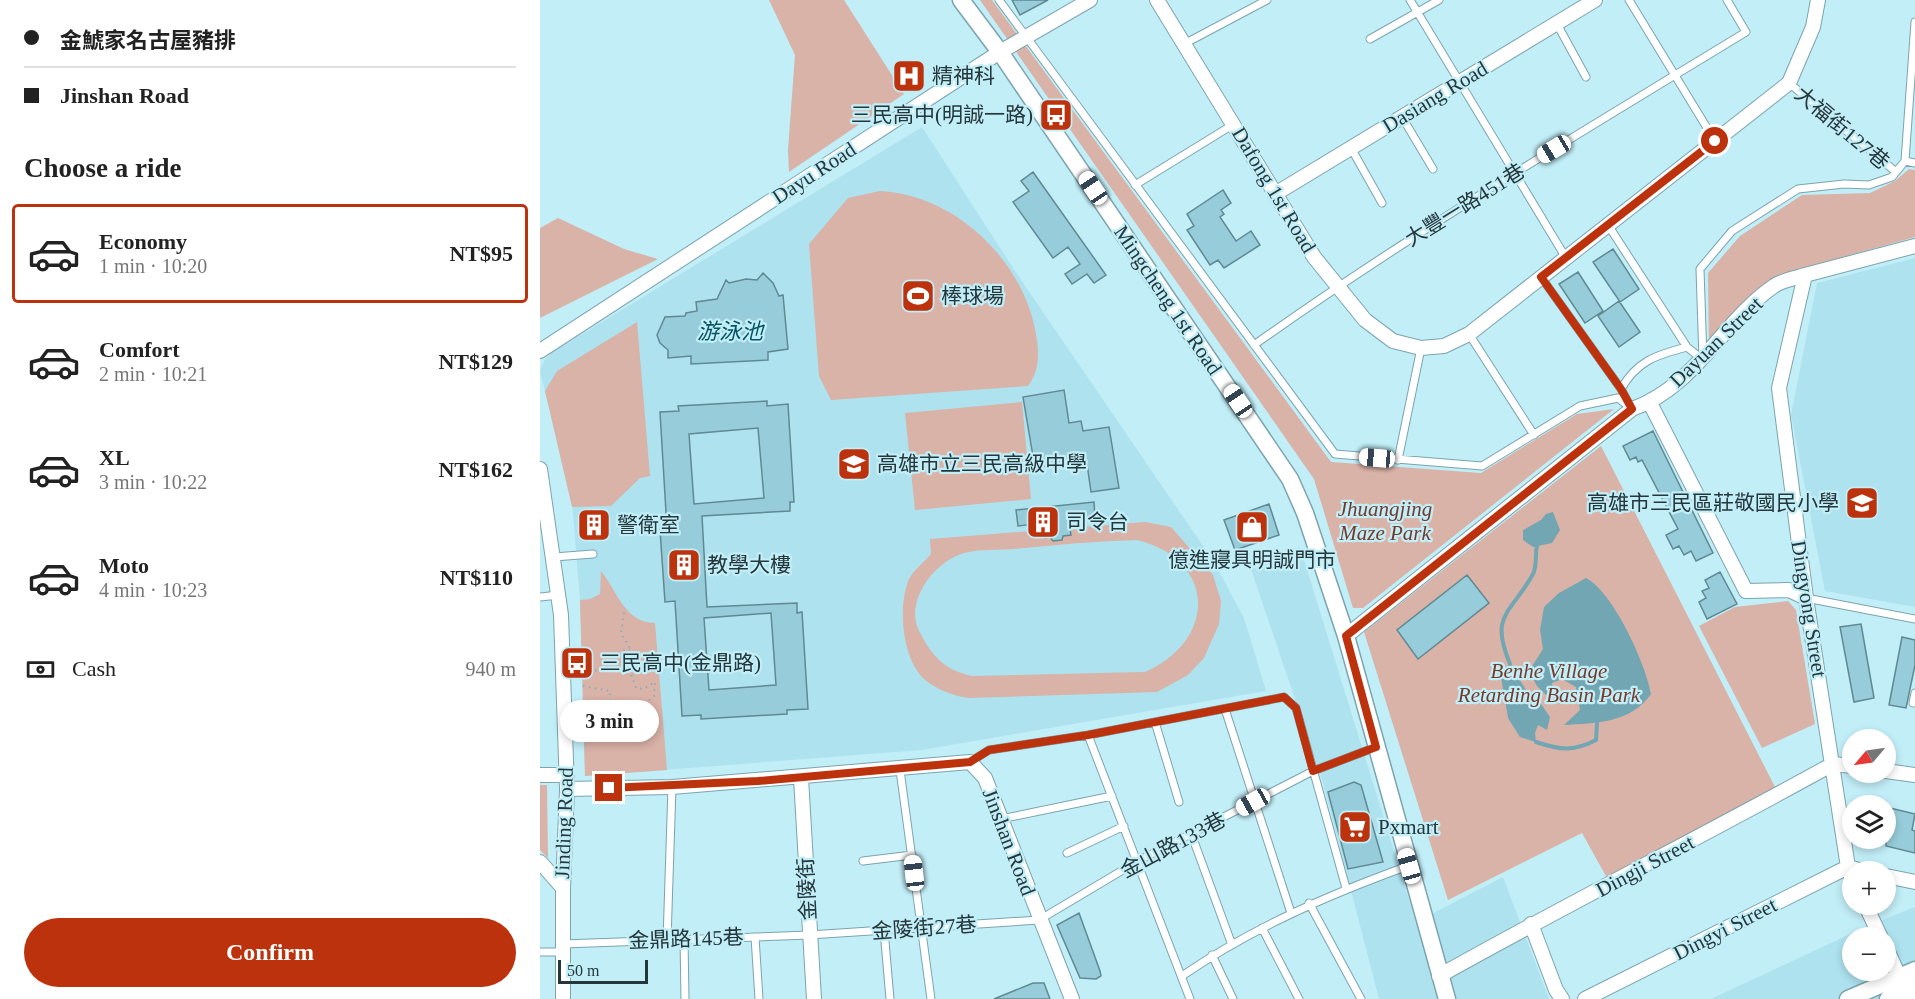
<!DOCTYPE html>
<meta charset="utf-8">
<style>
body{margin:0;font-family:"Times New Roman","Noto Sans TC",serif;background:#f6f6f6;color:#222;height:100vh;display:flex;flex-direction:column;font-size:22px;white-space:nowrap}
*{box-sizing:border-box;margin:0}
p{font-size:20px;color:#767676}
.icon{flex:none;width:33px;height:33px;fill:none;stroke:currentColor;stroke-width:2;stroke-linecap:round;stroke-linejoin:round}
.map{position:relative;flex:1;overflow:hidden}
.drawer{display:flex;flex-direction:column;background:#fff;width:540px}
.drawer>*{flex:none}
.banner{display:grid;align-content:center;height:132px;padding:0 24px;background:#fff}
.needle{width:39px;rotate:241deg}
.controls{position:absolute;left:1302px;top:729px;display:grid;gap:12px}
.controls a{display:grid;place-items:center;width:54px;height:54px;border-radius:50%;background:#fff;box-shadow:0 3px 9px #0003;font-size:30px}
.scale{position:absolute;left:18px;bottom:15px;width:90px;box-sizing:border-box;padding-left:6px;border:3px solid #25373b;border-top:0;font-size:16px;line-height:21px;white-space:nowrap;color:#25373b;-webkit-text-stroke:4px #c2eef8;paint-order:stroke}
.end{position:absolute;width:27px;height:27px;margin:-14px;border:8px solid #bc320d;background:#fff;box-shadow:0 0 0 3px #fff}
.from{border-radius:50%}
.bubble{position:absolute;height:42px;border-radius:21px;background:#fff;box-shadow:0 3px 9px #0003;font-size:20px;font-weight:600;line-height:42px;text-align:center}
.car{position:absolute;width:18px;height:36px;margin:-18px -9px;border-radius:8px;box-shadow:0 0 4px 2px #0007;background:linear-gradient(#fff 24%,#345 0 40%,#fff 0 76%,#345 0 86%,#fff 0)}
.banner b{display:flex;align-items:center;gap:21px;height:57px;font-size:22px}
.banner b+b{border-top:2px solid #e0e0e0}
.banner i{width:15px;height:15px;background:#222}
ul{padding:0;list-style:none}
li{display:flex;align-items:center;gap:18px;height:99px;margin:0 12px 9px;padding:0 12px;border:3px solid transparent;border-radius:6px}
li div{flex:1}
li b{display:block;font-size:22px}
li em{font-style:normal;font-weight:600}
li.current{border-color:#bc320d}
li>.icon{width:54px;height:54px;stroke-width:1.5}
h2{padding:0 24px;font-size:27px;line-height:72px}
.pay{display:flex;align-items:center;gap:15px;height:66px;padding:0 24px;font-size:22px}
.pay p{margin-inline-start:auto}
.primary-button{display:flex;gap:12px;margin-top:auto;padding:12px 24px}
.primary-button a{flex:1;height:69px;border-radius:36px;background:#bc320d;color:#fff;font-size:24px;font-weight:600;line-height:69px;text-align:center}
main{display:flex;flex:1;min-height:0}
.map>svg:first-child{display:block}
</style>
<main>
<section class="drawer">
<div class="banner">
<b><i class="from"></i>金鯱家名古屋豬排</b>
<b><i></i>Jinshan Road</b>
</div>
<h2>Choose a ride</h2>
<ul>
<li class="current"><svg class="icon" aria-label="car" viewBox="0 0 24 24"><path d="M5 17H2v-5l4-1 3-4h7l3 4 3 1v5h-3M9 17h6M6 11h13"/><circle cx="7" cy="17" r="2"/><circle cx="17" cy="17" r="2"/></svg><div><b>Economy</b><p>1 min · 10:20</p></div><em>NT$95</em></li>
<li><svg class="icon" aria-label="car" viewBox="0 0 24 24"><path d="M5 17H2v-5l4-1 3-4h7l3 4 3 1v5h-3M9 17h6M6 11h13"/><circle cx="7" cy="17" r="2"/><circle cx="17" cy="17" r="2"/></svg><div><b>Comfort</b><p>2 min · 10:21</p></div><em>NT$129</em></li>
<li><svg class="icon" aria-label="car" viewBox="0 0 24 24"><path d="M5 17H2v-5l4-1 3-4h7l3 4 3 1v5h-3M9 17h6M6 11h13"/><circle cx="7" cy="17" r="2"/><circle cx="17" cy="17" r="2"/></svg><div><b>XL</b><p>3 min · 10:22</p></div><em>NT$162</em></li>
<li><svg class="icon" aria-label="car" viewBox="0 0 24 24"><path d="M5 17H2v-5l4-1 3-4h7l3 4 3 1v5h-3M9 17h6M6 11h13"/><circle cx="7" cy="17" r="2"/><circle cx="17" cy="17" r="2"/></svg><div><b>Moto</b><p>4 min · 10:23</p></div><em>NT$110</em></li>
</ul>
<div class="pay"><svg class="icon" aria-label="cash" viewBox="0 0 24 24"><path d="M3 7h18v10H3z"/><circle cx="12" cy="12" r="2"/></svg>Cash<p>940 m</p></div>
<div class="primary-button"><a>Confirm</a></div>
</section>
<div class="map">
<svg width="1375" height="999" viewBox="0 0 1375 999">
<rect width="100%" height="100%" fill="#c2eef8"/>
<!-- built -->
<path fill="#aee2ef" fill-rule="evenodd" d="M382,127L475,271L674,562L704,618L726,691L381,750L45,776L40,600L32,501L0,371L4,361L11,353Z
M1375,258V607L1285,591L1251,415L1277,283Z
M760,547L876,922L963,877L1009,999H839L782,779L708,560Z
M1375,907V999H1171L1325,927ZM1312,938H1346V970H1312Z"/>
<!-- green -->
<path fill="#d9b2a8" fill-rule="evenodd" d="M229,0H304L364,94L249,172L248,150L255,55Z
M440,0H452L791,462L941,473L1037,414L1074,409L823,608H813L774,479Z
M1369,169L1375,170V237L1235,276L1169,347L1168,273L1200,236L1262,195L1330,193L1355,181Z
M340,191C414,195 480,257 495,329C499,349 501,369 488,386L291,400L279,376L269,244L308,198Z
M18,218L84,249L118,259L0,318V228Z
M97,322L110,476L100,478L71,506L32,507L5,391L17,371Z
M482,402L491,499L375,510L365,413Z
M1061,446L1235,787L1067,878L1042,833L908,900L824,632Z
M605,522L631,527L673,575L681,601L679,624L664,658L648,675L617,692L428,698C415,696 401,691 389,683C362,665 357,607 369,579C373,571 384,562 391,554L390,539ZM597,540C677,559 677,641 605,672L432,676C404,670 392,656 379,631C364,601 395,561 424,553C439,549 459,550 474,549C515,545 556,541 597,540Z
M61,571C77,590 84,623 115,623L127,770L45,776L40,600L50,599L60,594Z
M1248,601L1256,610L1275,724L1222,748L1159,626L1195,607Z
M0,785H7L8,858L0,850Z"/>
<!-- water -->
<path fill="#71a6b2" d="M1013,512L1020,530L1012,543L993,547L983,540V530L1001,520L1006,514Z
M1046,578C1073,592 1106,664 1111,694C1091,723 1056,723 1024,725L1040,710L1036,687L1022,679L1012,683L1013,692L1006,695L997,686L989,671L1003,649L1000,630L1004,607L1019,593Z
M970,664L991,698L1001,704L1010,717L1007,730L998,725L995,733L996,742L980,737L968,718L960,671Z"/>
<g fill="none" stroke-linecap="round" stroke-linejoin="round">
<!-- stream -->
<path stroke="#71a6b2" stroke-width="4" d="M970,664C949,614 971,614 993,574C997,567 995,554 997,546
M996,742C1020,750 1033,752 1056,740L1057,723"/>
</g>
<!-- building -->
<path fill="#97cdda" stroke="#608992" stroke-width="1.5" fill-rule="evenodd" d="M472,0H508L480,15Z
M493,172L566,275L554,283L547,274L532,284L525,274L540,264L528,247L513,258L473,202L489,191L481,181Z
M683,190L691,203L681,210L684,214L680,217L696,241L711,231L720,245L684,268L678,260L670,265L647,230L654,226L647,214Z
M1073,249L1099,289L1080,302L1053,262Z
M1038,272L1063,311L1045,323L1019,284Z
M223,273L233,283L239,296L243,295L248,349L228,352V360L151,364V356L128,358V350L120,343L117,335L125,317L145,316L146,313L157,311L156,302L177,299L186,280L189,283L206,279L217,280Z
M1079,301L1100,332L1079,347L1058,316Z
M524,390L529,423L541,421L543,431L569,427L579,488L551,492L547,464L536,466L535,461L495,468L483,397Z
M227,401V406L248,404L254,502H250V511L162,516L167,607L257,603V613L262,612L268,709L247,710V714L161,719V715L142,716L135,601L125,602L120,530L127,529L120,412L139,411L138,406ZM218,428L224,498L154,504L149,434ZM231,613L236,685L169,690L164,618Z
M1113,431L1173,553L1156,561L1151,551L1144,555L1139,546L1133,549L1126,535L1138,529L1102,460L1098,462L1096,457L1090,460L1083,446Z
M554,502L555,518L529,521L531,535L523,536L522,540L513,541L510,537L505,538L503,523L478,526L476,510Z
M729,504L739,535L695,550L684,520Z
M1180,572L1197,604L1167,619L1159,602L1166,598L1162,591L1169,588L1165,580Z
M927,575L949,603L878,659L857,630Z
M1321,624L1334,698L1314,702L1300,627Z
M1362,637L1375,640V665L1366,708L1349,705Z
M814,782L821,785L843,862L808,869L788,792Z
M1346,807L1375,814L1372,830L1375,831V853L1346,846Z
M539,913L560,971L561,976L556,979L540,978L517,925Z
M493,983H504L510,999H454Z"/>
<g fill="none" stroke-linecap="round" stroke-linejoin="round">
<defs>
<path id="service" d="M459,0L795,454L942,466L1040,406L1078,398L1092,409
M870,0L1026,258
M1089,0L1175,141
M1017,24L1046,77
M830,39L899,0
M644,44L727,0
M1249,83L1356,172
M862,117L893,169
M811,148L842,203
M1365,161L1375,163
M595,185L694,124
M1068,225L1147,347
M1001,277L1081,389L1090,406
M929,334L994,435
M714,345C873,232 1040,133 1206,32L1187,0
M1081,389C1097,361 1116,355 1147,347L1163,360L1160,269L1192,231L1258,189L1304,184L1329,185L1352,177L1365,161L1375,22
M858,460L881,348
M14,557L53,554
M0,597L19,595
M1266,598L1375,619
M1373,703L1375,693
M685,709L751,913
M615,722L639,802
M548,735L650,999
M430,762L449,750L548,735L744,697L756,708L806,888
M360,770L391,999
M461,819L572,796
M652,836L692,945
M527,853L584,826
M323,861L372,855
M769,903L821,999
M722,928L759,999
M344,930L350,999
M215,937L219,999
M144,939L145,999
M127,940L132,787
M23,944L269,935L499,920L598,861L773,771L836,747
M0,952H23
M672,955L693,999
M642,976C712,928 788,895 868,866"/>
<path id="minor" d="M617,0L774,257L825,320L853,341L881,348L904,346L929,334L1249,83L1273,27L1278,0
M735,194L1055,0
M0,351L460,52L550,0
M1110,403L1206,591L1249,590L1266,598
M0,469L21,615L27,789L23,888V999
M806,636L1092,409C1155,387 1183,321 1234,286C1242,280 1256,278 1265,275
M1346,771L1375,775
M0,775H27
M261,778L274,999
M27,789L132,787L430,762L445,778L532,999
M0,862L23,888
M1346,876L1375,882
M1312,878L1308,867L1266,598L1239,388L1265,275L1375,246
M1325,904L1341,938
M991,924L1016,990L1022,999
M1346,947L1369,999
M899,976C1029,903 1163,836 1293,764L1312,766
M1045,999L1308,867L1326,872"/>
<path id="tertiary" d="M421,0L460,52L750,479L765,513L806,636L907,999
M1308,999L1375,970
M1348,999L1375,987"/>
</defs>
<!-- service casing -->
<use href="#service" stroke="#7ba4ae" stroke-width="9"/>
<!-- minor casing -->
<use href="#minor" stroke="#7ba4ae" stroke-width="16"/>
<!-- tertiary casing -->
<use href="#tertiary" stroke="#7ba4ae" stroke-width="19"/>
<!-- path -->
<path stroke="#8aadb5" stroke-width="2" stroke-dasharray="1.5 4.5" stroke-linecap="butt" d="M43,670C79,675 66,652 90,649
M43,686L70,691V705L82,721L87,720L114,696L115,682L103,689L96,688L88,665L91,654L89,646L81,633L85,608"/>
<!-- service -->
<use href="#service" stroke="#fff" stroke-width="7"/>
<!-- minor -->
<use href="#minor" stroke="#fff" stroke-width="14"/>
<!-- tertiary -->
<use href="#tertiary" stroke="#fff" stroke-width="16"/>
</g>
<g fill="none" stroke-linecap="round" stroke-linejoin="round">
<!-- route -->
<path stroke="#bc320d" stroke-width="8" d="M69,788L218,781L430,762L449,750L548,735L744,697L756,708L773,771L836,747L806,636L1092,409L1081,389L1001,277L1175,141"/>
</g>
<!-- icons -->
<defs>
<symbol id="hospital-square" viewBox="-11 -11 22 22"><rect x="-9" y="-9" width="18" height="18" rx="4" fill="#bc320d" stroke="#c2eef8"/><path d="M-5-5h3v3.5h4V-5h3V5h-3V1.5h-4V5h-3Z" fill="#fff"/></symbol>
<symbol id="bus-square" viewBox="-11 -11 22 22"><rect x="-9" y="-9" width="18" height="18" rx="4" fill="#bc320d" stroke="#c2eef8"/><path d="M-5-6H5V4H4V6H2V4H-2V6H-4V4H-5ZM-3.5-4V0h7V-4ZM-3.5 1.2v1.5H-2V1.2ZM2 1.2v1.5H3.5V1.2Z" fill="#fff"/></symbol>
<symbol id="stadium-square" viewBox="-11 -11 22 22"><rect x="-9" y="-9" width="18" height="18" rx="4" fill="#bc320d" stroke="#c2eef8"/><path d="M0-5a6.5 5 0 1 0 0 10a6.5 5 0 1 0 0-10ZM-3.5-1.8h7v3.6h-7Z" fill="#fff"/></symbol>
<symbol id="school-square" viewBox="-11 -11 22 22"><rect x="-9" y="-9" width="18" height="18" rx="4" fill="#bc320d" stroke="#c2eef8"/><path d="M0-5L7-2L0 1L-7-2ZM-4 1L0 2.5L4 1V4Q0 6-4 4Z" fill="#fff"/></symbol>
<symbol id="building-square" viewBox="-11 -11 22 22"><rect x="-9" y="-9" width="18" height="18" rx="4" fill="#bc320d" stroke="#c2eef8"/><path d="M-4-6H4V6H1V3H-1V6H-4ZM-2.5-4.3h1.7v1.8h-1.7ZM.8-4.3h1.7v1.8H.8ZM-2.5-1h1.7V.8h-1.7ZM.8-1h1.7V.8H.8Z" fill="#fff"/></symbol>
<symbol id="shop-square" viewBox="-11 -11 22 22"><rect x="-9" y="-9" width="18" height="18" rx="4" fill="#bc320d" stroke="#c2eef8"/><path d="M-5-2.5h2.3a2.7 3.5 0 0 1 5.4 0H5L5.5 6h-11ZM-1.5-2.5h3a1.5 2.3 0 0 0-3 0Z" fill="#fff"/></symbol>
<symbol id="supermarket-square" viewBox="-11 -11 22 22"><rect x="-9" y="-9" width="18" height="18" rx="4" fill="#bc320d" stroke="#c2eef8"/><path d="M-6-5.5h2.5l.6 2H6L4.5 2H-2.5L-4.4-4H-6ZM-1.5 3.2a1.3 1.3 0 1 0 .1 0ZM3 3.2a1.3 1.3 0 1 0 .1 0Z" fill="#fff"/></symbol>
</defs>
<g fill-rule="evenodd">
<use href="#hospital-square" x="350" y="57" width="38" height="38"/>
<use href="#bus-square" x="497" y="96" width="38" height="38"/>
<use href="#stadium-square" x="359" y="277" width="38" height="38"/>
<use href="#school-square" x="295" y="445" width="38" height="38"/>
<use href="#school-square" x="1303" y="484" width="38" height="38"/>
<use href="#building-square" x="484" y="503" width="38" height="38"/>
<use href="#building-square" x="35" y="506" width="38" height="38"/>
<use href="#shop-square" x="693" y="508" width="38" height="38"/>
<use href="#building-square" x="125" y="546" width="38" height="38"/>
<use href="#bus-square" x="18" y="644" width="38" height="38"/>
<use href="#supermarket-square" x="796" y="808" width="38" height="38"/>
</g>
<g text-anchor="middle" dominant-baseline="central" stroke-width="4.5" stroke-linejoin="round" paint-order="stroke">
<!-- poi labels -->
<g font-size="21" fill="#25373b" stroke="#c2eef8" text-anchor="start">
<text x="392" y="76">精神科</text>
<text x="493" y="115" text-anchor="end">三民高中(明誠一路)</text>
<text x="401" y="296">棒球場</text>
<text x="337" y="464">高雄市立三民高級中學</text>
<text x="1299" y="503" text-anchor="end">高雄市三民區莊敬國民小學</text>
<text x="526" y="522">司令台</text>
<text x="77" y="525">警衛室</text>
<text x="712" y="560" text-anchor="middle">億進寢具明誠門市</text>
<text x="167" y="565">教學大樓</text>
<text x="60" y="663">三民高中(金鼎路)</text>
<text x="838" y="827">Pxmart</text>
</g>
<!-- street labels -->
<g font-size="21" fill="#25373b" stroke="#c2eef8">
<text transform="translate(895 97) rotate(-31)">Dasiang Road</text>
<text transform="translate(1302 128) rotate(40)">大福街127巷</text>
<text transform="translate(274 173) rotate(-33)">Dayu Road</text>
<text transform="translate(734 190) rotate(59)">Dafong 1st Road</text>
<text transform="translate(925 205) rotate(-32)">大豐一路451巷</text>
<text transform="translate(628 300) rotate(56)">Mingcheng 1st Road</text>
<text transform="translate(1176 342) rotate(-44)">Dayuan Street</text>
<text transform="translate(1269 609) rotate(81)">Dingyong Street</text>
<text transform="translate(24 823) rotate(-88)">Jinding Road</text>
<text transform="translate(469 842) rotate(69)">Jinshan Road</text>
<text transform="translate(633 845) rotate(-28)">金山路133巷</text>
<text transform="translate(1105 866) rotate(-28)">Dingji Street</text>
<text transform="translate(267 889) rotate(-93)">金陵街</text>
<text transform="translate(384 928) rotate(-4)">金陵街27巷</text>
<text transform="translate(1185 929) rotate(-27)">Dingyi Street</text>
<text transform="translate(146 939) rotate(-2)">金鼎路145巷</text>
</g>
<!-- park labels -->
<g font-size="21" font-style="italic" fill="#763a2b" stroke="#c2eef8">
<text x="845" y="509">Jhuangjing<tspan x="845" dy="24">Maze Park</tspan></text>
<text x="1009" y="671">Benhe Village<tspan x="1009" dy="24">Retarding Basin Park</tspan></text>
</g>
<!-- water labels -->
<g font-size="22" font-style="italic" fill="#045462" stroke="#c2eef8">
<text x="190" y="331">游泳池</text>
</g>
</g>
</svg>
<div class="controls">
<a><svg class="needle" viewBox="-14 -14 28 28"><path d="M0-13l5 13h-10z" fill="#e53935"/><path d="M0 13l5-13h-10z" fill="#767676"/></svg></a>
<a><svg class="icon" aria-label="layers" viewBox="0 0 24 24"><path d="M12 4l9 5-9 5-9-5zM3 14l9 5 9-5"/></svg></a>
<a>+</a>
<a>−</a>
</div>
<div class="scale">50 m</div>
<i class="end from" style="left:1175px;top:141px"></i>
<i class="end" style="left:69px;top:788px"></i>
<div class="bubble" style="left:20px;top:700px;width:99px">3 min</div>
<i class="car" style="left:1014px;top:149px;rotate:239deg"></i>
<i class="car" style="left:553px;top:188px;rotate:326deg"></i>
<i class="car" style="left:698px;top:401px;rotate:326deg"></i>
<i class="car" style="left:837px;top:458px;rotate:275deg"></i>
<i class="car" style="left:713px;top:802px;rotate:241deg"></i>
<i class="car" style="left:869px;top:866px;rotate:344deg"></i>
<i class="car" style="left:374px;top:873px;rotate:353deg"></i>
</div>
</main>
